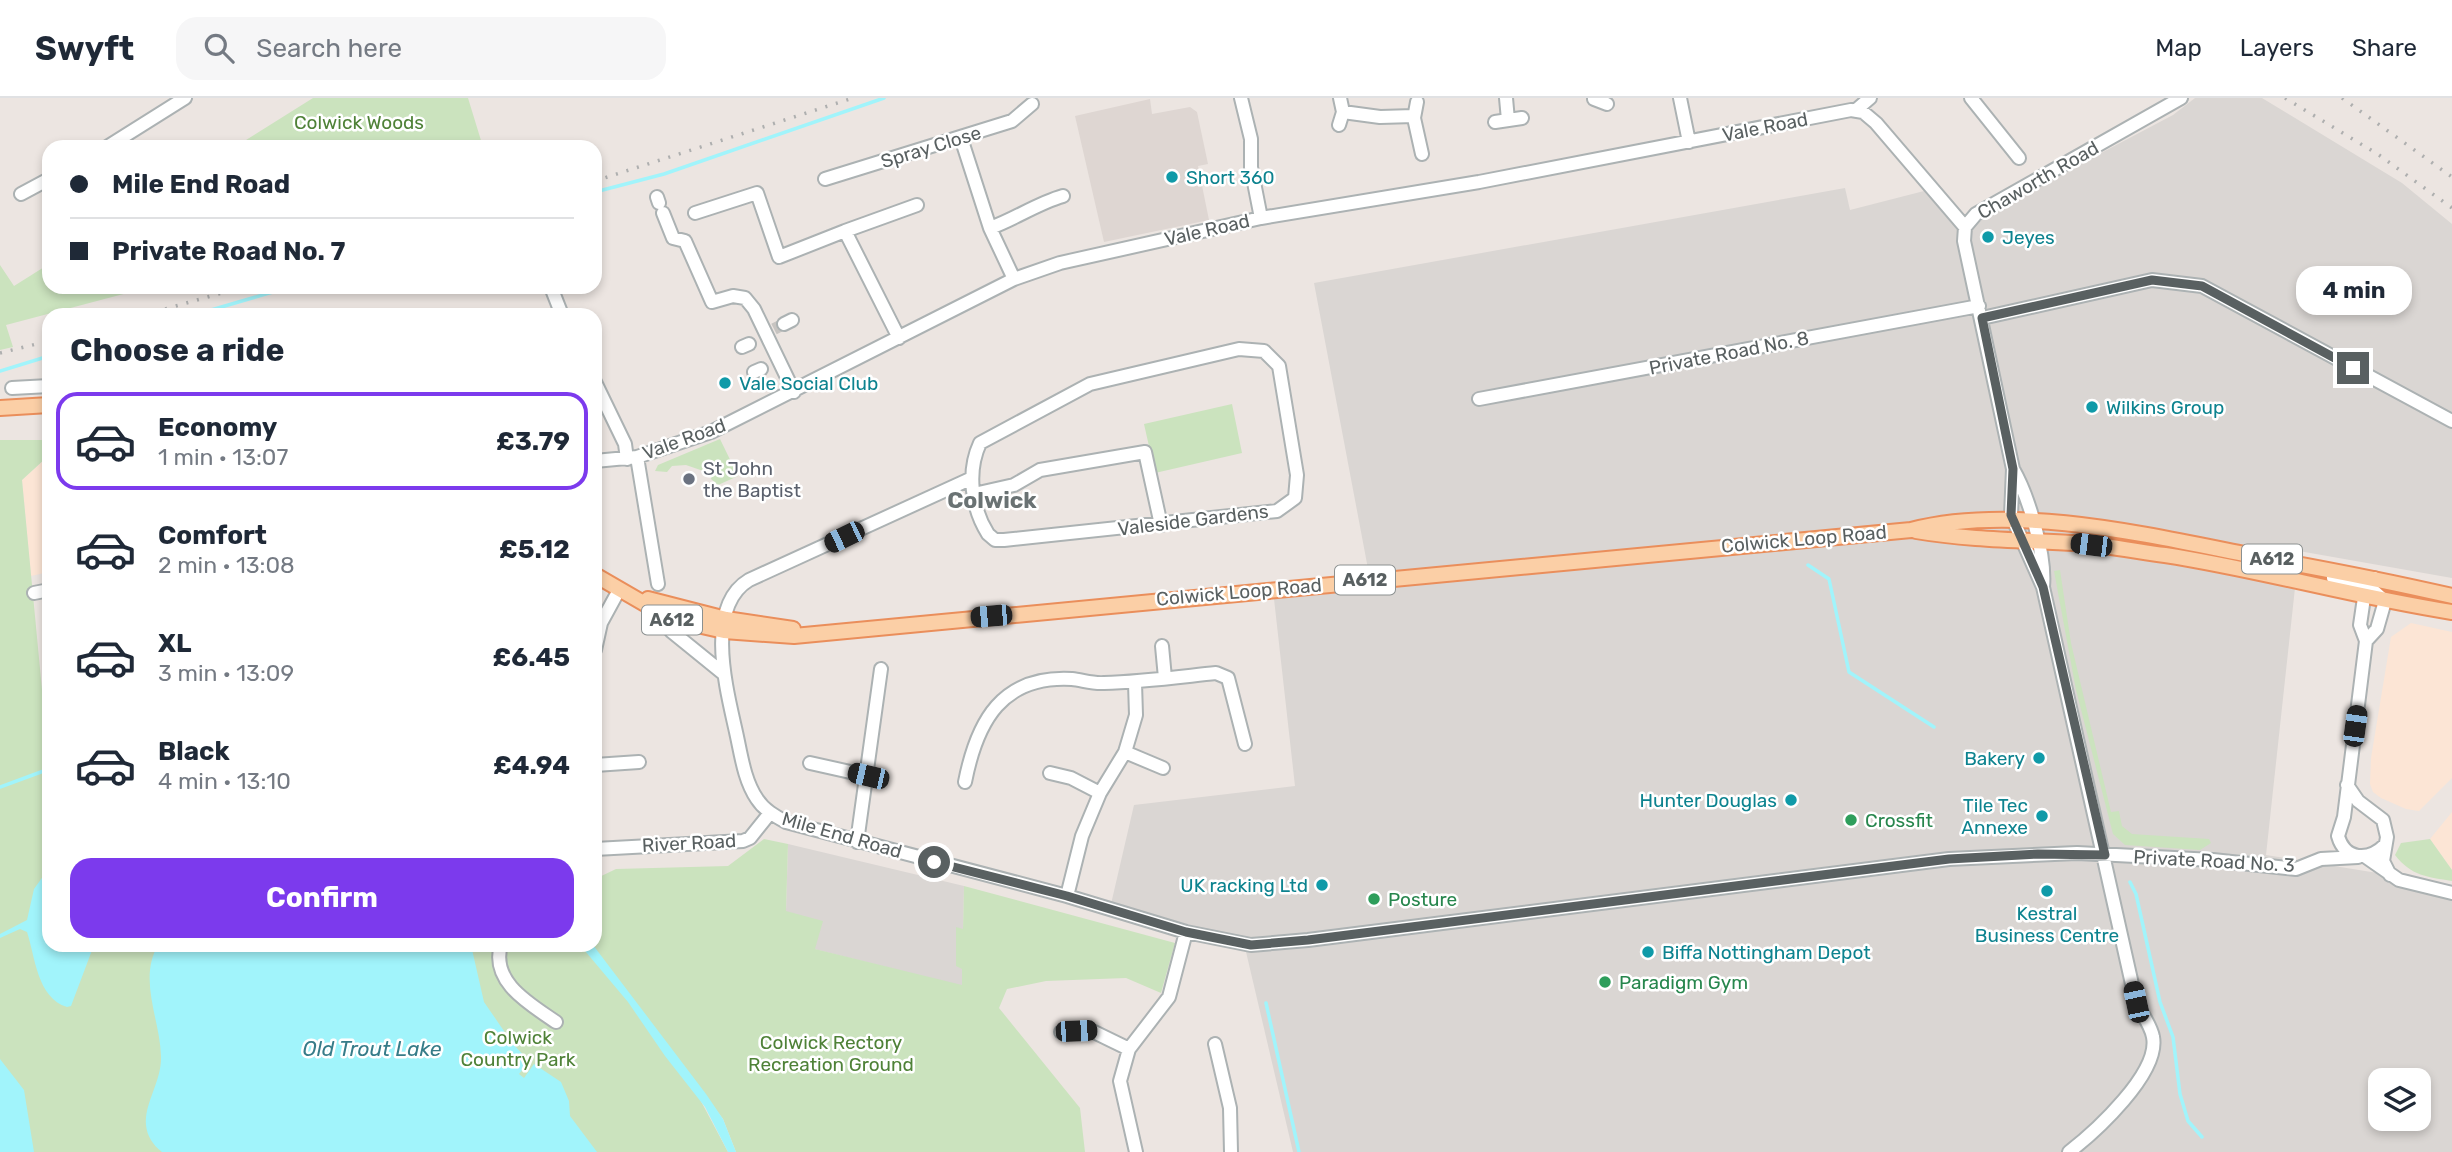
<!DOCTYPE html>
<meta charset="utf-8">
<style>
body{margin:0;font-family:Rubik,sans-serif;background:#f6f6f7;color:#1f2937;height:100vh;display:flex;flex-direction:column;font-size:26px;white-space:nowrap}
*{box-sizing:border-box;margin:0}
p{font-size:23px;color:#747a83}
.icon{flex:none;width:38px;height:38px;fill:none;stroke:currentColor;stroke-width:2;stroke-linecap:round;stroke-linejoin:round}
.map{position:relative;flex:1;overflow:hidden}
.side{position:absolute;left:42px;top:210px;width:560px;height:644px;display:flex;flex-direction:column;background:#fff;border-radius:21px;box-shadow:0 4px 10px #0003}
.side>*{flex:none}
.banner{position:absolute;left:42px;top:42px;width:560px;height:154px;border-radius:21px;box-shadow:0 4px 10px #0003;display:grid;align-content:center;height:154px;padding:0 28px;background:#fff}
.controls{position:absolute;left:2368px;top:970px;display:grid;gap:14px}
.controls a{display:grid;place-items:center;width:63px;height:63px;border-radius:14px;background:#fff;box-shadow:0 4px 10px #0003;font-size:35px}
.end{position:absolute;width:32px;height:32px;margin:-16px;border:9px solid #596061;background:#fff;box-shadow:0 0 0 4px #fff}
.from{border-radius:50%}
.bubble{position:absolute;height:49px;border-radius:21px;background:#fff;box-shadow:0 4px 10px #0003;font-size:23px;font-weight:700;line-height:49px;text-align:center}
.car{position:absolute;width:21px;height:42px;margin:-21px -10px;border-radius:9px;box-shadow:0 0 5px 2px #0007;background:linear-gradient(#222 24%,#8ab4d8 0 40%,#222 0 76%,#8ab4d8 0 86%,#222 0)}
.banner b{display:flex;align-items:center;gap:24px;height:66px;font-size:26px}
.banner b+b{border-top:2px solid #e0e1e3}
.banner i{width:18px;height:18px;background:#1f2937}
ul{padding:0;list-style:none}
li{display:flex;align-items:center;gap:21px;height:98px;margin:0 14px 10px;padding:0 14px;border:4px solid transparent;border-radius:21px}
li div{flex:1}
li b{display:block;font-size:26px}
li em{font-style:normal;font-weight:700}
li.on{border-color:#7c3aed}
li>.icon{width:63px;height:63px;stroke-width:1.5}
h2{padding:0 28px;font-size:32px;line-height:84px}
.cta{display:flex;gap:14px;margin-top:auto;padding:14px 28px}
.cta a{flex:1;height:80px;border-radius:21px;background:#7c3aed;color:#fff;font-size:28px;font-weight:700;line-height:80px;text-align:center}
header{display:flex;align-items:center;gap:42px;box-sizing:border-box;height:98px;padding:0 35px;background:#fff;border-bottom:2px solid #e0e1e3}
header strong{font-size:33px}
nav{display:flex;gap:38px;margin-inline-start:auto;font-size:24px}
.search{width:490px;height:63px;background:#f6f6f7;display:flex;align-items:center;gap:18px;box-sizing:border-box;padding:0 24px;border-radius:21px;color:#747a83;font-size:26px}
.map>svg:first-child{display:block}
</style>
<header>
<strong>Swyft</strong>
<div class="search"><svg class="icon" aria-label="search" viewBox="0 0 24 24"><circle cx="10" cy="10" r="6"/><path d="M15 15l6 6"/></svg>Search here</div>
<nav><a>Map</a><a>Layers</a><a>Share</a></nav>
</header>
<div class="map">
<svg width="2452" height="1054" viewBox="0 0 2452 1054">
<rect width="100%" height="100%" fill="#ece5e1"/>
<!-- commercial -->
<path fill="#fce5d5" d="M45,342L49,343V474L31,478L22,382L46,360Z
M2411,525L2452,534V680L2419,713L2406,711L2381,700L2373,694L2370,686L2371,660L2391,539Z
M2452,714V772L2430,741Z"/>
<!-- industrial -->
<path fill="#dad6d3" fill-rule="evenodd" d="M2195,0H2262L2402,85L2452,126V480L2299,453L2266,757L2452,787V1054H1293L1243,841L1111,806L1134,707L1295,688L1274,501L1372,492L1314,185L1845,90L1850,112L1924,93L1957,131L2173,17ZM2380,982H2418V1020H2380Z
M788,746L964,788L962,888L814,851L786,814Z"/>
<!-- education -->
<path fill="#ded6d2" d="M1150,1L1152,16L1190,9L1197,14L1208,66L1198,68L1209,122L1104,144L1075,18Z"/>
<!-- green -->
<path fill="#cbe3be" d="M313,0H468L483,49H235Z
M49,166V189H150L6,227L13,249L0,252V167L14,188Z
M1232,306L1242,355L1155,375L1144,326Z
M720,341L738,378L718,387L711,381L712,376L686,367L672,368L667,374L655,373L658,367Z
M0,342H45L46,360L22,382L49,665V847H595V781L616,771L728,768L764,741L788,746L786,813L823,823L815,851L962,887V871L956,868V829L963,831L964,788L1175,845L1161,895L1126,880L1046,883L1007,891L999,910L1080,1010L1085,1054H736L723,1021L679,962L728,1054H0Z
M2060,472L2071,545L2111,714L2119,713L2122,728L2132,736L2209,741L2211,745L2200,752L2125,747L2113,736L2076,592L2054,473Z
M2430,741L2452,772V783C2428,779 2411,778 2395,757L2401,745Z"/>
<!-- water -->
<path fill="#a1f4fb" d="M49,770V847H94L71,908L67,909C37,900 35,858 27,834L20,831L0,840V836L27,822L34,791Z
M158,847H471L484,904L513,946L529,963L519,976L524,980L534,966L561,984L569,1003L570,1018L597,1054H162C153,1047 147,1038 146,1027C144,1005 162,983 161,958C160,921 138,882 158,847Z
M580,847H593L706,996L723,1021L736,1054H728L705,1009L665,958L628,904Z
M0,961L24,992L34,1054H0Z"/>
<g fill="none" stroke-linecap="round" stroke-linejoin="round">
<!-- stream -->
<path stroke="#a1f4fb" stroke-width="3.5" d="M595,94L664,76L884,0
M194,217L290,189
M0,273L49,258
M1808,467L1829,481L1849,574L1934,629
M0,689L49,671
M2130,784L2136,796L2160,904L2173,939L2180,996L2188,1023L2202,1039
M1266,905L1299,1054"/>
<!-- minor-tunnel -->
<path stroke="#c7c4c1" stroke-width="12" stroke-dasharray="12 6" stroke-linecap="butt" d="M774,231L784,226"/>
<defs>
<path id="minor" d="M1241,0L1251,41V69L1261,120
M1506,0L1508,22
M1680,0L1689,44
M1971,0L2019,60
M1594,1L1607,6
M1417,4L1414,20L1422,56
M1856,12L1870,0
M1343,14L1380,19L1414,18
M1495,24L1522,20
M1339,27L1343,14L1340,0
M961,40L990,130L1014,181
M107,49L185,0
M825,81L1012,23L1032,6
M21,96L49,81
M657,99L659,105
M663,115L673,140L685,143L712,204L733,198L745,200L754,211L794,294
M695,115L757,95L779,159L845,133L899,240
M990,130C1015,121 1038,105 1063,98
M845,133L917,107
M551,189L562,217
M1982,220L2152,182L2202,188L2452,323
M784,226L792,222
M742,249L749,246
M1239,251L1264,253L1279,268L1297,377L1295,400L1277,413L1004,442H995L988,436C971,409 967,373 980,345L1090,286Z
M754,274L761,271
M595,284L625,346L627,361
M12,290L49,288
M1479,301L1979,208
M637,359L658,486
M595,363L637,359L711,334L1014,181L1060,165L1261,120L1479,84L1851,12L1863,14L1876,25L1965,129
M2013,371C2029,399 2046,457 2043,489L2136,904C2141,915 2151,927 2153,939C2160,975 2095,1034 2069,1054
M970,381L749,482C704,509 727,593 736,634C741,656 744,682 757,701C764,712 775,718 786,724L1067,798L1186,834L1251,847L1308,842L1949,761L2077,755L2213,762L2296,771L2321,761L2358,759
M974,396L1014,387L1040,372L1145,354L1161,427
M2333,480L2366,486L2385,503L2377,531L2366,543
M2374,480L2366,486L2360,527L2366,543L2344,719L2338,738C2345,763 2369,763 2385,747
M2043,489L2011,417L2013,371L1964,143L1965,129L1976,116L2181,0
M34,495L49,492
M671,533L724,576
M1162,548L1165,580
M595,552L601,525L619,492
M1125,654L1163,670
M810,665L868,678
M595,667L639,664
M1050,675L1071,680L1100,695
M965,684C977,623 1002,577 1072,581C1082,582 1093,586 1104,585C1141,584 1178,579 1216,575L1228,580L1245,646
M2347,687L2358,703L2383,722L2387,739L2383,763L2390,777
M857,744L881,571
M595,751L743,743L750,740L770,715
M2366,759L2399,782L2452,795
M1067,798L1082,738L1100,695L1125,654L1136,617L1135,585
M501,847C490,884 530,906 556,924
M1061,934L1092,933L1129,951
M1215,946L1230,1010L1231,1054
M1136,1054L1120,983L1129,951L1169,899L1186,834"/>
<path id="major" d="M0,310L49,307
M1916,433C1969,442 2021,442 2075,445C2105,447 2135,453 2165,457C2262,472 2355,499 2452,514
M595,477L671,521L724,533L794,538L1911,432C2020,404 2160,440 2269,461C2330,472 2391,484 2452,498
M648,501L726,521L793,531"/>
</defs>
<!-- minor casing -->
<use href="#minor" stroke="#acb2b3" stroke-width="16"/>
<!-- major casing -->
<use href="#major" stroke="#ea8e5b" stroke-width="18"/>
<!-- minor -->
<use href="#minor" stroke="#fff" stroke-width="12"/>
<!-- major -->
<use href="#major" stroke="#fbcfa6" stroke-width="14"/>
<!-- rail -->
<path stroke="#aeafaf" stroke-width="3.5" stroke-dasharray="2 9" stroke-linecap="butt" d="M2285,0L2379,57L2452,110
M2342,0L2452,79
M595,83L853,0
M144,217L243,189
M0,255L49,243"/>
</g>
<g fill="none" stroke-linecap="round" stroke-linejoin="round">
<!-- route -->
<path stroke="#596061" stroke-width="9" d="M934,764L1067,798L1186,834L1251,847L1308,842L1949,761L2038,756L2105,757L2043,489L2011,417L2013,371L1982,220L2152,182L2202,188L2353,270"/>
</g>
<!-- markers -->
<g fill="#0f9aa8" stroke="#fff" stroke-width="2.5">
<circle cx="1172" cy="79" r="7"/>
<circle cx="1988" cy="139" r="7"/>
<circle cx="725" cy="285" r="7"/>
<circle cx="2092" cy="309" r="7"/>
<circle cx="2039" cy="660" r="7"/>
<circle cx="1791" cy="702" r="7"/>
<circle cx="2042" cy="718" r="7"/>
<circle cx="1322" cy="787" r="7"/>
<circle cx="2047" cy="793" r="7"/>
<circle cx="1648" cy="854" r="7"/>
</g>
<circle fill="#6b7280" stroke="#fff" stroke-width="2.5" cx="689" cy="381" r="7"/>
<g fill="#2e9e5b" stroke="#fff" stroke-width="2.5">
<circle cx="1851" cy="722" r="7"/>
<circle cx="1374" cy="801" r="7"/>
<circle cx="1605" cy="884" r="7"/>
</g>
<g text-anchor="middle" dominant-baseline="central" stroke-width="5" stroke-linejoin="round" paint-order="stroke">
<!-- shield labels -->
<g fill="#fff" stroke="#8b9090" stroke-width="2">
<rect x="2242" y="446.5" width="60" height="29" rx="5"/>
<rect x="1335" y="467.5" width="60" height="29" rx="5"/>
<rect x="642" y="507.5" width="60" height="29" rx="5"/>
</g>
<g font-size="18" font-weight="bold" fill="#596061">
<text x="2272" y="461">A612</text>
<text x="1365" y="482">A612</text>
<text x="672" y="522">A612</text>
</g>
<!-- park labels -->
<g font-size="19" fill="#4f8238" stroke="#fff">
<text x="359" y="24">Colwick Woods</text>
<text x="518" y="939">Colwick<tspan x="518" dy="22">Country Park</tspan></text>
<text x="831" y="944">Colwick Rectory<tspan x="831" dy="22">Recreation Ground</tspan></text>
</g>
<!-- street labels -->
<g font-size="19" fill="#596061" stroke="#fff">
<text transform="translate(1765 29) rotate(-11)">Vale Road</text>
<text transform="translate(931 49) rotate(-17)">Spray Close</text>
<text transform="translate(2038 82) rotate(-30)">Chaworth Road</text>
<text transform="translate(1207 132) rotate(-13)">Vale Road</text>
<text transform="translate(1729 255) rotate(-11)">Private Road No. 8</text>
<text transform="translate(684 341) rotate(-20)">Vale Road</text>
<text transform="translate(1193 422) rotate(-7)">Valeside Gardens</text>
<text transform="translate(1804 441) rotate(-5)">Colwick Loop Road</text>
<text transform="translate(1239 494) rotate(-5)">Colwick Loop Road</text>
<text transform="translate(842 737) rotate(16)">Mile End Road</text>
<text transform="translate(689 745) rotate(-3)">River Road</text>
<text transform="translate(2214 763) rotate(3)">Private Road No. 3</text>
</g>
<!-- culture labels -->
<g font-size="19" fill="#0d838f" stroke="#fff" text-anchor="start">
<text x="1186" y="79">Short 360</text>
<text x="2002" y="139">Jeyes</text>
<text x="739" y="285">Vale Social Club</text>
<text x="2106" y="309">Wilkins Group</text>
<text x="2025" y="660" text-anchor="end">Bakery</text>
<text x="1777" y="702" text-anchor="end">Hunter Douglas</text>
<text x="2028" y="707" text-anchor="end">Tile Tec<tspan x="2028" dy="22">Annexe</tspan></text>
<text x="1308" y="787" text-anchor="end">UK racking Ltd</text>
<text x="2047" y="815" text-anchor="middle">Kestral<tspan x="2047" dy="22">Business Centre</tspan></text>
<text x="1662" y="854">Biffa Nottingham Depot</text>
</g>
<!-- worship labels -->
<g font-size="19" fill="#5b616d" stroke="#fff" text-anchor="start">
<text x="703" y="370">St John<tspan x="703" dy="22">the Baptist</tspan></text>
</g>
<!-- leisure labels -->
<g font-size="19" fill="#27864d" stroke="#fff" text-anchor="start">
<text x="1865" y="722">Crossfit</text>
<text x="1388" y="801">Posture</text>
<text x="1619" y="884">Paradigm Gym</text>
</g>
<!-- water labels -->
<g font-size="21" font-style="italic" fill="#367c89" stroke="#fff">
<text x="372" y="950">Old Trout Lake</text>
</g>
<!-- quarter labels -->
<g font-size="23" font-weight="bold" fill="#6a7273" stroke="#fff">
<text x="992" y="402">Colwick</text>
</g>
</g>
</svg>
<div class="controls">
<a><svg class="icon" aria-label="layers" viewBox="0 0 24 24"><path d="M12 4l9 5-9 5-9-5zM3 14l9 5 9-5"/></svg></a>
</div>
<i class="end from" style="left:934px;top:764px"></i>
<i class="end" style="left:2353px;top:270px"></i>
<div class="bubble" style="left:2296px;top:168px;width:116px">4 min</div>
<i class="car" style="left:844px;top:439px;rotate:244deg"></i>
<i class="car" style="left:2091px;top:447px;rotate:277deg"></i>
<i class="car" style="left:991px;top:518px;rotate:265deg"></i>
<i class="car" style="left:2355px;top:628px;rotate:8deg"></i>
<i class="car" style="left:868px;top:678px;rotate:283deg"></i>
<i class="car" style="left:2136px;top:904px;rotate:348deg"></i>
<i class="car" style="left:1076px;top:933px;rotate:88deg"></i>
<div class="banner">
<b><i class="from"></i>Mile End Road</b>
<b><i></i>Private Road No. 7</b>
</div>
<section class="side">
<h2>Choose a ride</h2>
<ul>
<li class="on"><svg class="icon" aria-label="car" viewBox="0 0 24 24"><path d="M5 17H2v-5l4-1 3-4h7l3 4 3 1v5h-3M9 17h6M6 11h13"/><circle cx="7" cy="17" r="2"/><circle cx="17" cy="17" r="2"/></svg><div><b>Economy</b><p>1 min · 13:07</p></div><em>£3.79</em></li>
<li><svg class="icon" aria-label="car" viewBox="0 0 24 24"><path d="M5 17H2v-5l4-1 3-4h7l3 4 3 1v5h-3M9 17h6M6 11h13"/><circle cx="7" cy="17" r="2"/><circle cx="17" cy="17" r="2"/></svg><div><b>Comfort</b><p>2 min · 13:08</p></div><em>£5.12</em></li>
<li><svg class="icon" aria-label="car" viewBox="0 0 24 24"><path d="M5 17H2v-5l4-1 3-4h7l3 4 3 1v5h-3M9 17h6M6 11h13"/><circle cx="7" cy="17" r="2"/><circle cx="17" cy="17" r="2"/></svg><div><b>XL</b><p>3 min · 13:09</p></div><em>£6.45</em></li>
<li><svg class="icon" aria-label="car" viewBox="0 0 24 24"><path d="M5 17H2v-5l4-1 3-4h7l3 4 3 1v5h-3M9 17h6M6 11h13"/><circle cx="7" cy="17" r="2"/><circle cx="17" cy="17" r="2"/></svg><div><b>Black</b><p>4 min · 13:10</p></div><em>£4.94</em></li>
</ul>
<div class="cta"><a>Confirm</a></div>
</section>
</div>
